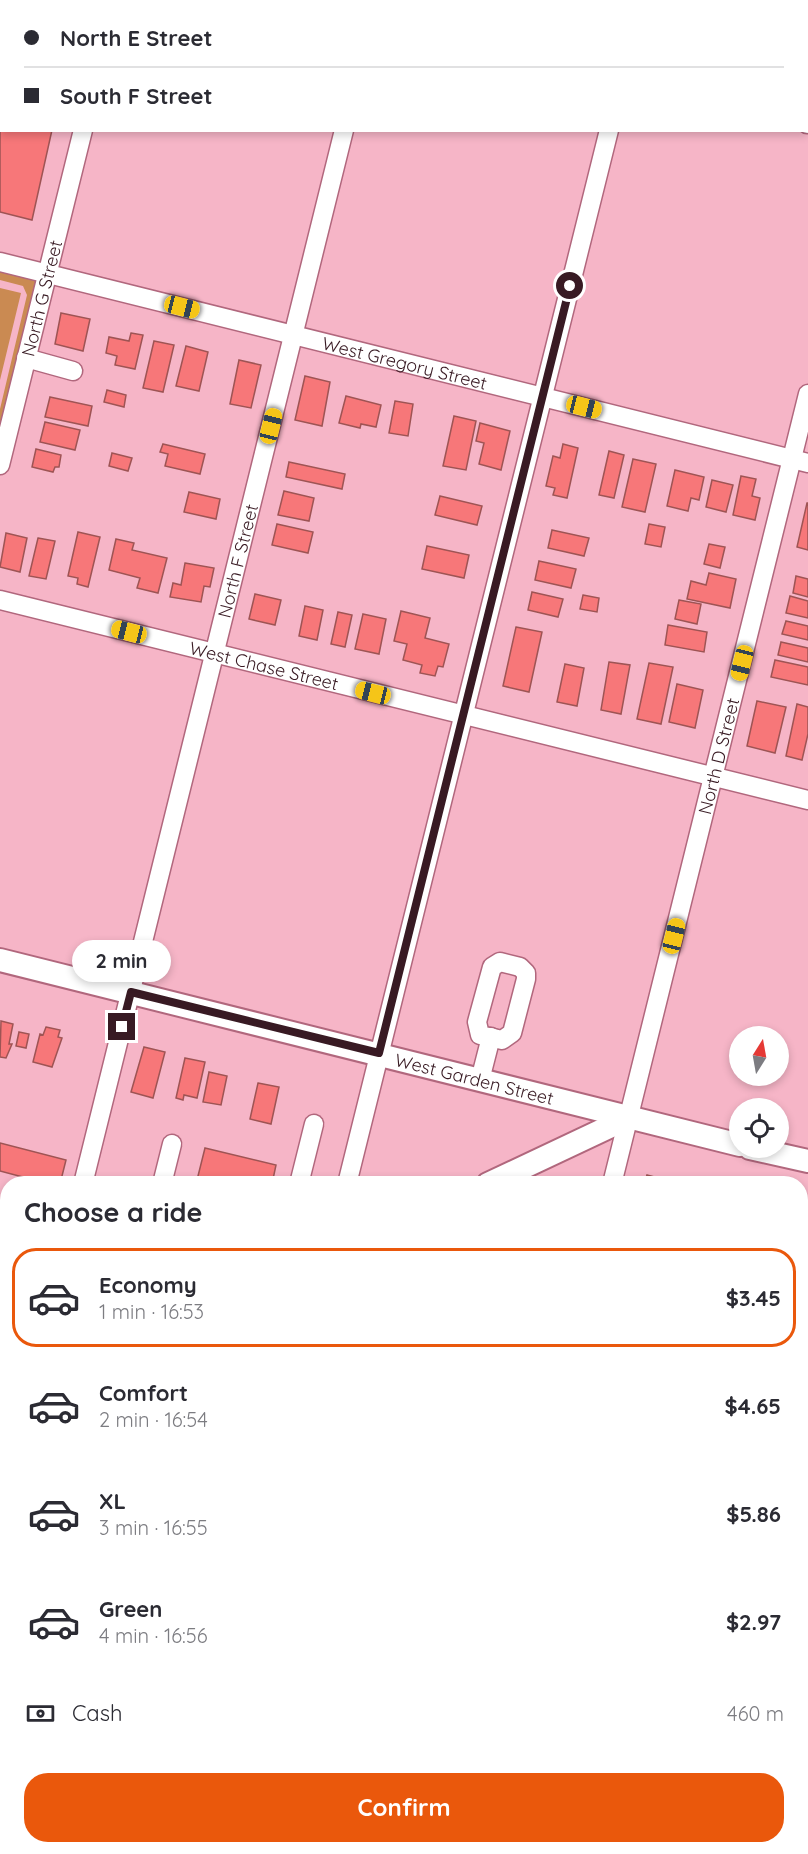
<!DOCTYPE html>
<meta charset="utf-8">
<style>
body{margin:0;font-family:Quicksand,sans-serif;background:#f7f7f7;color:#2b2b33;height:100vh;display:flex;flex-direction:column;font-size:22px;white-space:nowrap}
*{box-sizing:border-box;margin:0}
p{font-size:20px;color:#7c7c81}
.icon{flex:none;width:33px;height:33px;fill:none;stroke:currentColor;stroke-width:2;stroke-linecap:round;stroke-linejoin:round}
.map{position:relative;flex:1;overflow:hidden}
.drawer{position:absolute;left:0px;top:1176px;width:808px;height:678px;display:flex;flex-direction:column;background:#fff;border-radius:24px 24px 0 0;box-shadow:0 3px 9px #0003}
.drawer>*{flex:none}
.guide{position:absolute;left:0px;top:0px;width:808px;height:132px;box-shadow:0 3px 9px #0003;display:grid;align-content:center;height:132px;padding:0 24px;background:#fff}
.needle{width:39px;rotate:11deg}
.controls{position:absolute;left:729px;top:1026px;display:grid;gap:12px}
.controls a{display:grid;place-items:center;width:60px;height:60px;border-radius:50%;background:#fff;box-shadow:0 3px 9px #0003;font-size:30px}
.end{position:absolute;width:27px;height:27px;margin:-14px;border:8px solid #381a23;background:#fff;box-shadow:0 0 0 3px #fff}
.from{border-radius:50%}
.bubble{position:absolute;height:42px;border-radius:21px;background:#fff;box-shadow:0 3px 9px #0003;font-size:20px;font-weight:700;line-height:42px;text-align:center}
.car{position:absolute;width:18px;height:36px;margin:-18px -9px;border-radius:8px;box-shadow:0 0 4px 2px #0007;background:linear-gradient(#f5c518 24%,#345 0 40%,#f5c518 0 76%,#345 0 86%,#f5c518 0)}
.guide b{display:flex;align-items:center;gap:21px;height:57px;font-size:22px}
.guide b+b{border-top:2px solid #e1e1e2}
.guide i{width:15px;height:15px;background:#2b2b33}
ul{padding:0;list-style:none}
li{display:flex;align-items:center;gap:18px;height:99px;margin:0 12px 9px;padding:0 12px;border:3px solid transparent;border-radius:24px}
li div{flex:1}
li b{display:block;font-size:22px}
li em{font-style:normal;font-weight:700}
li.on{border-color:#ea580c}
li>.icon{width:54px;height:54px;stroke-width:1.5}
h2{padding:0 24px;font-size:27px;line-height:72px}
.pay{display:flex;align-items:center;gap:15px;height:66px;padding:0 24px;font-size:22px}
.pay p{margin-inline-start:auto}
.action{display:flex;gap:12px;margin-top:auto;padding:12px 24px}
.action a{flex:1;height:69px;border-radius:24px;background:#ea580c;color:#fff;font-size:24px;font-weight:700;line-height:69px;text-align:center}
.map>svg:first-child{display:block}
</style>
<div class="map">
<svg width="808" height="1854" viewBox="0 0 808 1854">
<rect width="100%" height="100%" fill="#f6b5c7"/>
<!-- green -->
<path fill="#ca8a52" d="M0,271L37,280L0,431V409L27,295L23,286L0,280Z
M0,288L21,293L0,380Z"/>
<!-- building -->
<path fill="#f77779" stroke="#9e5454" stroke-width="1.5" d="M0,99L2,130H52L32,220L0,212Z
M61,313L90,319L83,351L55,344Z
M131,333L143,335L135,369L115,365L117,356L106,353L109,337L129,341Z
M154,341L174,345L163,392L143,388Z
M186,346L208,352L199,391L176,386Z
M239,360L261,365L251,408L230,404Z
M305,376L330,382L322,426L295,420Z
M107,390L126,395L124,407L104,402Z
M346,396L381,405L376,427L361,424L360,428L339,423Z
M50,397L92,406L88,426L45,417Z
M395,401L413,404L408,436L389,433Z
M454,416L476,421L466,470L443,466Z
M45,422L80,430L75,450L40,442Z
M480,423L510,431L501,470L479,464L484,443L476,441Z
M163,444L205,454L200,474L165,466L168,454L160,452Z
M563,444L578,448L567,498L553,495L555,488L546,486L553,456L560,458Z
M36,449L61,455L59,467H55L53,472L32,467Z
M609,451L624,455L614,498L599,495Z
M112,453L132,458L128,471L109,466Z
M633,459L656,464L645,512L622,507Z
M289,462L345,474L342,489L286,477Z
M675,470L704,477L699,500L691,498L688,511L667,506Z
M741,476L756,479L752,496L760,498L755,520L733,515Z
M712,480L733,485L726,512L706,507Z
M284,491L314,498L309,521L278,515Z
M189,492L220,499L216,519L184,512Z
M440,496L482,506L477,525L435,515Z
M807,503H808V550L797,547Z
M277,524L313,532L308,553L272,545Z
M649,524L665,527L661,547L645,544Z
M552,530L589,538L584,556L548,548Z
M78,532L100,537L88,587L77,584L78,578L68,576Z
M6,533L27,538L20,572L0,567Z
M38,538L55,541L46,579L29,576Z
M116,539L134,543L132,550L167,558L158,593L137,588L140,578L109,570Z
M709,544L725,547L720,568L704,564Z
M427,546L469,555L464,578L422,569Z
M539,561L576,569L571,588L535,580Z
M185,563L214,568L210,587L204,586L201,602L170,597L173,583L181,585Z
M709,573L736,579L730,608L687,599L691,581L706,585Z
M796,576L808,579V597L793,593Z
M532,592L563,599L558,617L528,610Z
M255,594L281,600L275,625L249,619Z
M583,595L599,598L597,612L580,609Z
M790,596L808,601V618L786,613Z
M679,600L701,604L697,624L675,619Z
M305,606L323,610L317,640L299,636Z
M401,611L430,618L425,638L449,644L443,667L438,666L435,676L420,673L422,665L403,660L407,644L394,641Z
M338,612L352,615L345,647L331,644Z
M363,614L386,619L379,654L355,649Z
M786,621L808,626V640L782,634Z
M668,625L707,632L704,652L665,645Z
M516,627L542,632L529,692L503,686Z
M781,642L808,648V662L778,655Z
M775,660L808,667V685L771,677Z
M609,662L630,665L621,714L601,710Z
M649,663L673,667L661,724L637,719Z
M565,664L584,668L577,706L557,702Z
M677,684L703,690L695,728L669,722Z
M757,701L786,707L775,753L747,746Z
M797,704L808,707V734L802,760L786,756Z
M1,1021L13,1024L9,1044H12L6,1058L0,1057Z
M46,1027L60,1030L58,1037L62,1038L52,1067L33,1062L40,1034L43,1035Z
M19,1032L29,1034L26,1048L16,1046Z
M144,1047L165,1052L153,1098L131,1092Z
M185,1058L205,1062L197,1098L184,1095L183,1100L176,1098Z
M209,1072L227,1076L221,1105L203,1102Z
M258,1083L279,1087L271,1124L250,1119Z
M0,1143L66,1160L60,1184H49L0,1171Z
M205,1148L276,1165L272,1184H196Z
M647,1175L681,1184H644Z
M0,1224L8,1226V1291L0,1289Z
M808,1550V1601L801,1600V1578Z
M801,1656L808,1658L802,1688L805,1689L802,1699H801Z
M635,1846H653L651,1854H634Z
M668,1846H686L684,1854H666Z
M745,1846L771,1852L770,1854H740L743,1853Z"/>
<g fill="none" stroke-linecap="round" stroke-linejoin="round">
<defs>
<g id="minor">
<path d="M310,0L316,2"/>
<path d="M53,2V0"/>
<path d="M115,2V0"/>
<path d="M376,2L377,0"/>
<path d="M641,2V0"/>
<path d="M0,4H2"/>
<path d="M0,62H2"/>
<path d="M807,124H808"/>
<path id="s1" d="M0,262L808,463"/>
<path d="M26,358L73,371"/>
<path id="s2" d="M0,465L83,130"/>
<path id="s3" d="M0,600L808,800"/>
<path d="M500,962L520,967L526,973V979L512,1033L502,1040L480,1035L477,1022L492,967Z"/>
<path d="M480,1080L491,1037"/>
<path id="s4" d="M83,1184L344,130"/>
<path d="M162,1184L172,1144"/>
<path d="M299,1184L314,1124"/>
<path d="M347,1184L609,130"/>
<path id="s5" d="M612,1184L808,394"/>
<path d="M801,1285L808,1258"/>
<path d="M801,1314L808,1317"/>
<path d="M801,1401L808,1403"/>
<path d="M0,1430L8,1432"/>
<path d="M801,1473L808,1445"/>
<path d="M0,1516L8,1486"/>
<path d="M801,1629L808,1630"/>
<path d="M480,1846L510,1854"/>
<path d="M182,1854L184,1846"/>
<path d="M446,1854L448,1846"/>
<path d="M707,1854L709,1846"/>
</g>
<g id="major">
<path id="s6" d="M0,960L740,1145"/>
<path d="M750,1148L808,1161"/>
<path d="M488,1184L628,1118"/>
<path d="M0,1413L8,1409"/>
</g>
</defs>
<!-- minor casing -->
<use href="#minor" stroke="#b1677d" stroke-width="21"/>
<!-- major casing -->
<use href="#major" stroke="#b1677d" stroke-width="26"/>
<!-- minor -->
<use href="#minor" stroke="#fff" stroke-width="18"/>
<!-- major -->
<use href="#major" stroke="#fff" stroke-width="22"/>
</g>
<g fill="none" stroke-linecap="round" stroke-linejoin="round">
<!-- route -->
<path stroke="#381a23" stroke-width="8" d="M122,1027L131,992L379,1053L570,286"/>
</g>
<g text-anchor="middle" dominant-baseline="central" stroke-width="4.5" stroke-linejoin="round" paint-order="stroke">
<!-- street labels -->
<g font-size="18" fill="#381a23" stroke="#fde3e9">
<text stroke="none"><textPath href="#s2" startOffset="172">North G Street</textPath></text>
<text stroke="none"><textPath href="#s1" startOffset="417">West Gregory Street</textPath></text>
<text stroke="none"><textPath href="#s4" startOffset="642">North F Street</textPath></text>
<text stroke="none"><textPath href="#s3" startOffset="272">West Chase Street</textPath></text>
<text stroke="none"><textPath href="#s5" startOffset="441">North D Street</textPath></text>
<text stroke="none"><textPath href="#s6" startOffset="489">West Garden Street</textPath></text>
</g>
</g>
</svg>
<div class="controls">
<a><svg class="needle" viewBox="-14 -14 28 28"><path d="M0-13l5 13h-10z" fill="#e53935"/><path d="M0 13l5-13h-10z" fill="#7c7c81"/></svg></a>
<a><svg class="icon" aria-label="locate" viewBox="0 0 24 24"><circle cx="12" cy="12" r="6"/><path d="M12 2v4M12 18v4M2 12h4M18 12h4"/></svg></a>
</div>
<i class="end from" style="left:570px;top:286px"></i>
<i class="end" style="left:122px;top:1027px"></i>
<div class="bubble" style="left:72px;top:940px;width:99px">2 min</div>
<i class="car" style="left:182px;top:307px;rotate:104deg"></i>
<i class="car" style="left:584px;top:407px;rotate:104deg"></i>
<i class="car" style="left:271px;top:426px;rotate:14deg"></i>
<i class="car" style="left:129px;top:632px;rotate:284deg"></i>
<i class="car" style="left:742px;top:663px;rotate:194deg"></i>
<i class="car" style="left:373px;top:693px;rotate:284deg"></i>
<i class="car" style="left:674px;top:936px;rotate:14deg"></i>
<div class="guide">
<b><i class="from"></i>North E Street</b>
<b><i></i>South F Street</b>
</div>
<section class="drawer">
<h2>Choose a ride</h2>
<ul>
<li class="on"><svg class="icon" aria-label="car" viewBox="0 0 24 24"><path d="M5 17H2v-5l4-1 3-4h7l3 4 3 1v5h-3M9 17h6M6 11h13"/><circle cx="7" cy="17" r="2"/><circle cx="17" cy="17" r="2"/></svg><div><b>Economy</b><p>1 min · 16:53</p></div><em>$3.45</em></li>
<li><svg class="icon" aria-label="car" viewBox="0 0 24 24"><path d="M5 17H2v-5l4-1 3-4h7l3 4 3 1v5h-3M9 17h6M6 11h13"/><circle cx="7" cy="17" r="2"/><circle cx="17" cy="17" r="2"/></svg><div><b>Comfort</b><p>2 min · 16:54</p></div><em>$4.65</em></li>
<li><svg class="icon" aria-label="car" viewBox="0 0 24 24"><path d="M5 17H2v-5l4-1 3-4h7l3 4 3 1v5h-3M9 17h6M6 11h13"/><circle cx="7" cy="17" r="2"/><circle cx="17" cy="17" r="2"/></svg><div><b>XL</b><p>3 min · 16:55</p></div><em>$5.86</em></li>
<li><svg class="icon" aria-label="car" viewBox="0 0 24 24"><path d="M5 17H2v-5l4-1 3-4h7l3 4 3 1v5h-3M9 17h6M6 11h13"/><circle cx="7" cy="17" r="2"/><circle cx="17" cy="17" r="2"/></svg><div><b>Green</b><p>4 min · 16:56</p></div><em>$2.97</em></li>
</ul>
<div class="pay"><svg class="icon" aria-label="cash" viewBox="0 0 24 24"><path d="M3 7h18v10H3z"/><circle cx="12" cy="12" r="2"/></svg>Cash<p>460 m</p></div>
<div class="action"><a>Confirm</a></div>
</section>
</div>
